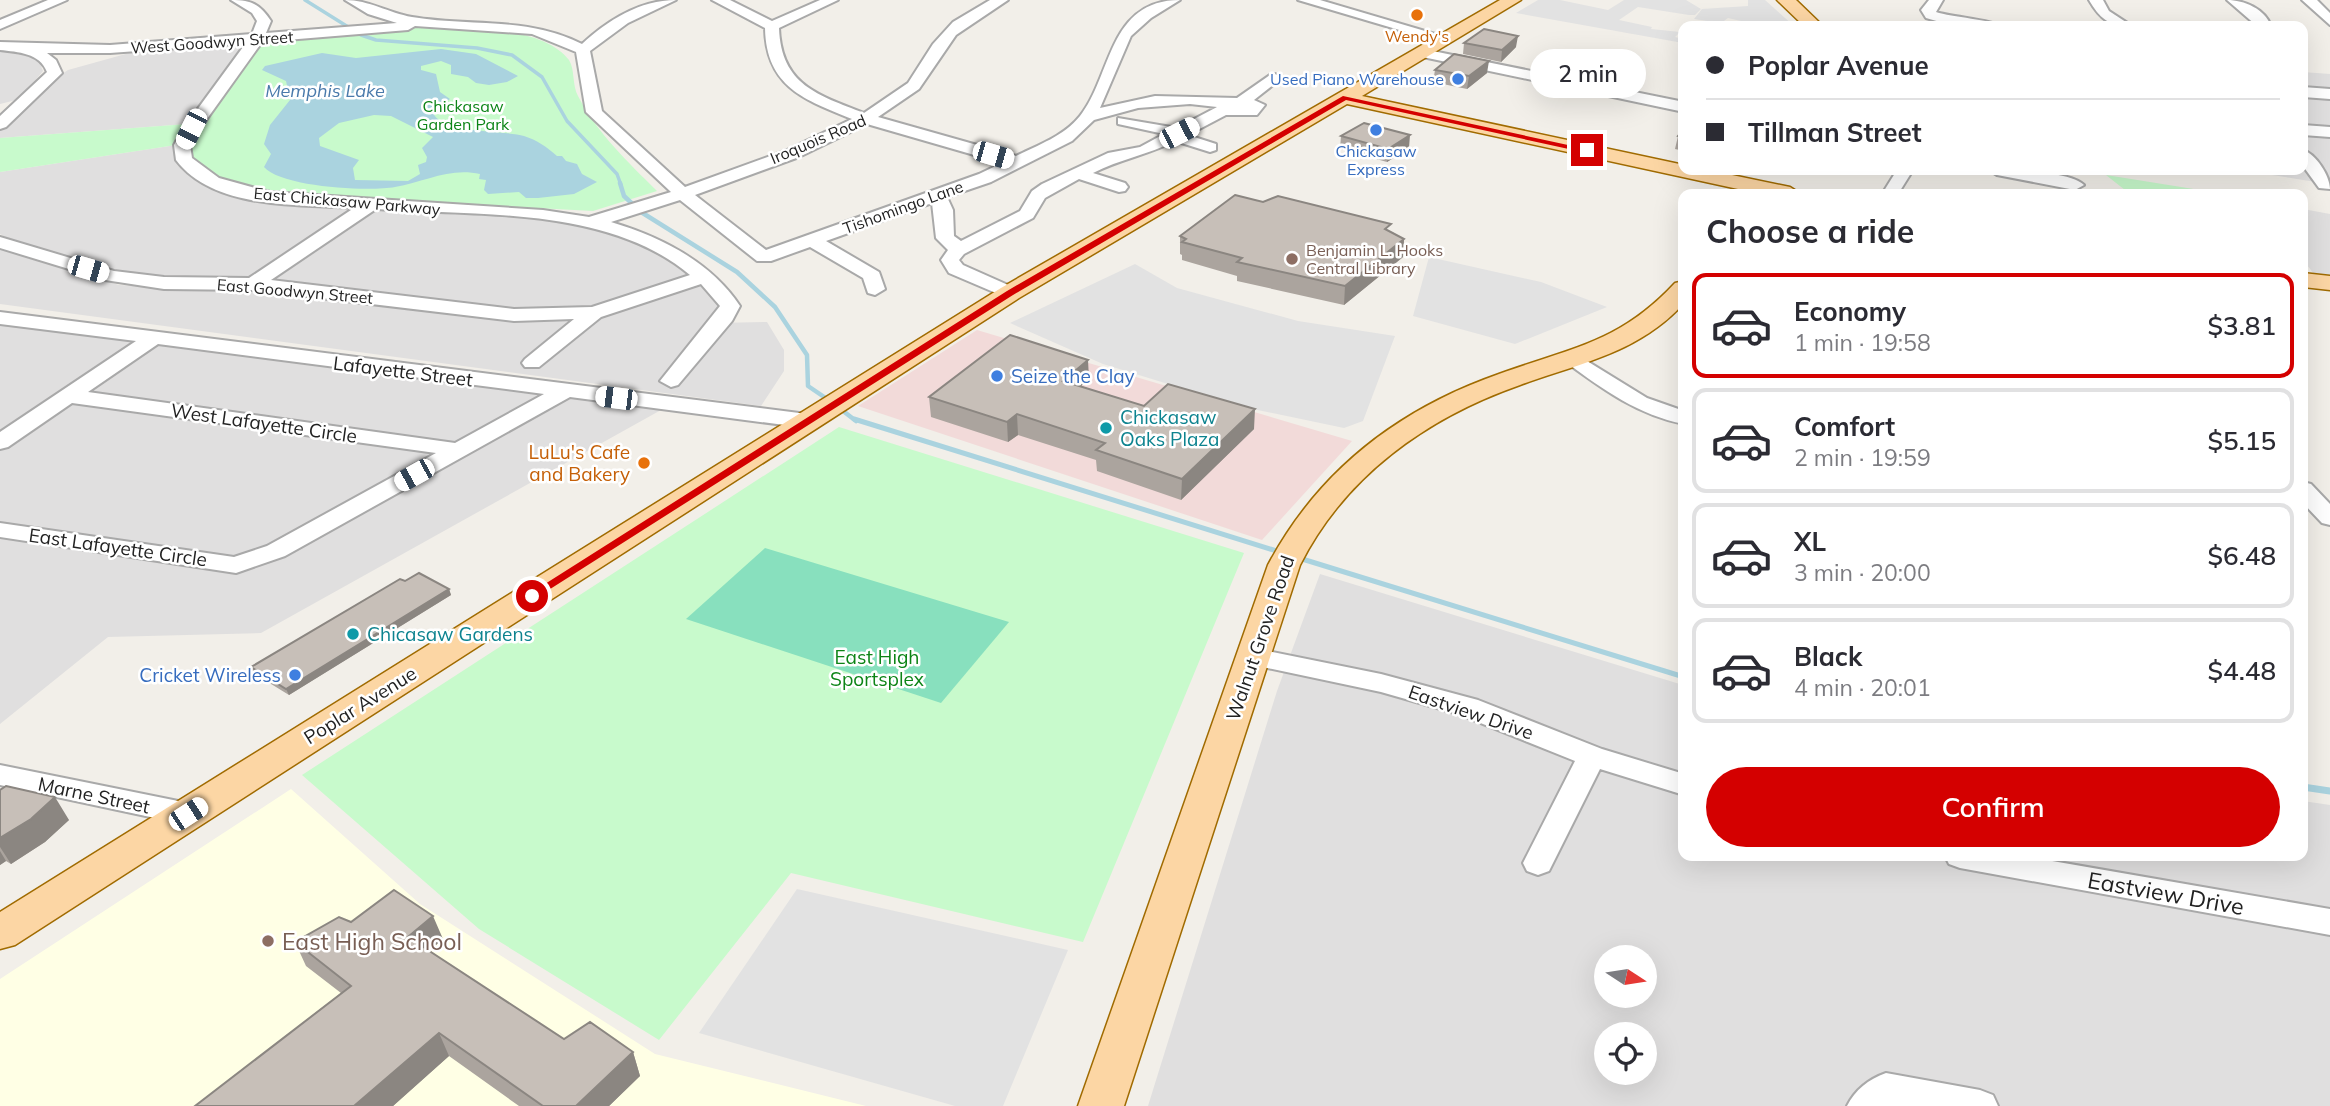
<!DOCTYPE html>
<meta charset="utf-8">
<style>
body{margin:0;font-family:Mulish,sans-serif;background:#f7f7f7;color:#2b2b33;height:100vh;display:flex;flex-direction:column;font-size:26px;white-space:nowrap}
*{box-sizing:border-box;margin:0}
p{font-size:23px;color:#7c7c81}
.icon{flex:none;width:38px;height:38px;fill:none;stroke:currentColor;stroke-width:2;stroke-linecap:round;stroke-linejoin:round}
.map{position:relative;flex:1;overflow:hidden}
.details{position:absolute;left:1678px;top:189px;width:630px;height:672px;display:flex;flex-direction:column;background:#fff;border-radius:14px;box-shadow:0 7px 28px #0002}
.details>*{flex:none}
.top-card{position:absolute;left:1678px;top:21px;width:630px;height:154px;border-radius:14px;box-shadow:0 7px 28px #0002;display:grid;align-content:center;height:154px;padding:0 28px;background:#fff}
.needle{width:46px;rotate:102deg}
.controls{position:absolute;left:1594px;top:945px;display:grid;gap:14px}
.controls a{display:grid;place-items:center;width:63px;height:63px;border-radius:50%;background:#fff;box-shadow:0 7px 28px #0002;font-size:35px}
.end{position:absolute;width:32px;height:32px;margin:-16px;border:9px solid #d40000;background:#fff;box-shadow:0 0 0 4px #fff}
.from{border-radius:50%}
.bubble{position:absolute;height:49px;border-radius:24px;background:#fff;box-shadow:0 7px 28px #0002;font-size:23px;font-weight:600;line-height:49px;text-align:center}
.car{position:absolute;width:21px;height:42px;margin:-21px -10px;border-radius:9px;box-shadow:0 0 5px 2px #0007;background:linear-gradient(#fff 24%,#345 0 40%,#fff 0 76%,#345 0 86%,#fff 0)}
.top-card b{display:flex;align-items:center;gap:24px;height:66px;font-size:26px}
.top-card b+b{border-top:2px solid #e1e1e2}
.top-card i{width:18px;height:18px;background:#2b2b33}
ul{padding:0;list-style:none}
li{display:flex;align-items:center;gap:21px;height:105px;margin:0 14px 10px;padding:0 14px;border:4px solid #e1e1e2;border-radius:14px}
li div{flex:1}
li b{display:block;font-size:26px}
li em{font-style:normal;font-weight:600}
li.current{border-color:#d40000}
li>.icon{width:63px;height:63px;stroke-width:1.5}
h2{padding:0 28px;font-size:32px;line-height:84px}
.button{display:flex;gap:14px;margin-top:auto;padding:14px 28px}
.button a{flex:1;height:80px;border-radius:42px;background:#d40000;color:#fff;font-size:28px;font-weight:600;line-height:80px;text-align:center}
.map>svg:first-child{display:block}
</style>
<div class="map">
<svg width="2330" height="1106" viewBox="0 0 2330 1106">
<rect width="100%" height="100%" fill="#f2efe9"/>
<!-- residential -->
<path fill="#e0dfdf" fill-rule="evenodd" d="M240,41L248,43L187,124L0,138V130L41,88L68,70L140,50Z
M0,48L23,52L38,59L43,71L20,99L0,104Z
M2303,72L2330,74V187L2316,182L2241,170H2303Z
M176,145L179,162L187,173L224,191L357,208L258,275L246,280L180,279L111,271L15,242L0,234V172Z
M373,208L522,216L599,228L642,243L703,285L723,304L716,323L767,322L784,350V371L761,406L0,304V247L119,285L254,292Z
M2303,209L2330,214V275L2314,274L2303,260Z
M0,320L661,410L261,633L108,637L0,724Z
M1320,574L1683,685L1684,856H2303V801L2330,805V1106H1148L1277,691ZM1606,957H1645V996H1606ZM1606,1034H1645V1073H1606Z"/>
<!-- commercial -->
<path fill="#f2dad9" d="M977,330L1352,441L1262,540L858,406Z"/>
<!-- education -->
<path fill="#ffffe5" d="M291,789L420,904L655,1054L866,1106H0V979Z"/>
<!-- park -->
<path fill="#c8facc" d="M425,27C462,26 544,26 569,60C575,69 572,85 578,96C597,133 628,162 657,191L593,211L274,194L217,179L196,164L191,156L190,141L263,41Z
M187,124L176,145L0,172V138Z
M2106,175L2225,194H2130Z
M839,427L1244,553L1083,942L791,873L659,1040L479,929L302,775Z"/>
<!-- pitch -->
<path fill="#88e0be" d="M765,548L1009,622L941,703L686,619Z"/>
<!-- parking -->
<path fill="#e2e2e2" d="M1538,0H1560L1608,10L1624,0H1686L1701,9L1695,15H1689L1638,7L1619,20L1652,27L1651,29L1680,32L1675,37L1683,39V43L1516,13Z
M1748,0H1765L1794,26H1763L1728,18L1721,23L1694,19L1702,9L1748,6Z
M1429,257L1541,282L1607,307L1515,344L1413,316Z
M1135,264L1177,288L1298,321L1395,336L1363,421L1344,428L1243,407L1103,364L1010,323Z
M797,889L1068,950L1003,1106H955L699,1033Z"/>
<!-- water -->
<path fill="#aad3df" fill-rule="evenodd" d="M441,49L476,54L518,76L507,82L489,85L476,83L468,77L451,74V65L441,61L421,66V70L436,74L440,92L450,99L432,111C439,134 503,130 524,136C537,140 547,147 557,156H562L566,161L577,164L582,174L597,182L574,194L538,198H526L519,192L488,194L484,190L486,180L479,179L480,174C450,167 424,182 395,187C368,192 281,187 264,167L271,154L264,144L270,125L290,100L286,81L262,70L265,66L322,53L356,58ZM374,115L391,116L433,137L422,148L427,157L426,162L418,165L420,174L408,181L355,180L353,168L359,160L320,146L319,138L339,123Z"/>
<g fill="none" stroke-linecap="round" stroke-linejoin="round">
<!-- stream-far3 -->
<path stroke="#aad3df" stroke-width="3.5" d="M305,0L361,35L376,40L477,48L512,55L542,77L567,121L617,174L621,185"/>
<!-- stream-far2 -->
<path stroke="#aad3df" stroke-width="4.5" d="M620,183L624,196L641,212L737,272L775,307L807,355L808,386L830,401
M838,407L856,421"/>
<!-- stream-far1 -->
<path stroke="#aad3df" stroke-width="5" d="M854,419L1283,553
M1299,558L1684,677"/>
<!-- stream -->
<path stroke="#aad3df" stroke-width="7" d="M2303,787L2330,791"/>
<defs>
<path id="minor" d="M48,0H67L0,29V20Z
M231,0C251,0 260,4 271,21L266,33L397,23L368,14L345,0C369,0 389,13 412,17C471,27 526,16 582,44C608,20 640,0 676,0L628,23L590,51L602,111L685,187L787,150L852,119C805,100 766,87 765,28L712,0H730L772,21L820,0H838L779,28C781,85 818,95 864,113L908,83L933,44L953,22L990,0H1008L956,35L919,89L878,117L1016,156C1038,145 1064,136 1080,116C1112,76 1108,0 1180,0L1151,18L1131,36L1100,108L1155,96L1237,98L1270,75L1275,74L1282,78L1254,100L1265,105L1257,115H1226L1188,135L1216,144V150L1210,152L1175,141C1148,155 1120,159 1093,173L1125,183L1128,187L1125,191L1119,192L1079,179L1045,198L1033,218L964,254L959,260L963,265L1017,289L1020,293L1010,299L949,273L941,260L948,250L936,238L932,203L826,241L879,272L885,289L875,295L868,293L863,278L810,247L771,261H757L680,200L611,222C661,237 710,261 740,306L732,321L678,385L671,387L660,381L720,306L701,284L601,317L539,367H525L522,363L525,359L574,319L514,321L253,290L164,289L105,280L0,248V237L114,271L164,277L249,278L354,208C298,204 214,210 176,160L174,145L183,129L246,43L110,53H47L56,60L62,73L6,127L0,129V116L47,72C40,53 18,52 0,50V42L110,45L252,34L257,21L252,13ZM415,26L532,34L576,52L586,112L671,192L589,217L543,210L270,192L219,178L192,158L190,145L199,130L262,42L408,30ZM1190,104L1217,107L1177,128L1118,118V124L1164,134L1140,147L1108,153L1042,184L1032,191L1020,211L961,241L954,236L953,210L947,197L991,182L1072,141L1094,120L1138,108ZM867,124L1002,163L979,174L766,250L695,195L799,157ZM376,209C477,216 608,206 690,275L592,307L514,309L271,280Z
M1298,0H1320L1452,39L1440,42Z
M1929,0H1943L1936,12C1951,17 1993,20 2001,26H1954L1926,18L1921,10Z
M2089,0H2103L2109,11L2132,26C2110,27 2100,19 2089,0Z
M2227,0C2244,0 2265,9 2271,26H2257Z
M2302,0H2317L2330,13V25Z
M1423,49L1684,102V112L1418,56V50Z
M2303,87L2330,89V99L2303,97Z
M2303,125L2330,127V137L2303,135Z
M2303,150C2316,154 2330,176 2330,189L2319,188L2303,166Z
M1897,170H1913L1898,194H1882Z
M1989,170C2010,170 2070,171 2084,185L2075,190L1997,175Z
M0,312L807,414L818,421L807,428L570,397L285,556L236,573L0,537V523L234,557L267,546L436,453L72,403L8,447L0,449V432L136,341L0,324ZM158,344L544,394L455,443L88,392Z
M1574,353L1647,398L1684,411V424C1638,415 1604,390 1567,363L1564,359L1567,355Z
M2303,482L2311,484L2330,504V525L2322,523L2303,503Z
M1253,648L1381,674L1478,700L1602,749L1684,774V795L1600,769L1549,871L1538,875L1527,871L1523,863L1575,761L1458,714L1381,692L1244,663L1240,657L1244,651Z
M0,765L188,803L199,806L203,814L199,822L188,825L0,785Z
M1945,856H2024L2330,909V935L1960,868L1949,864Z
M1886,1073L1980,1090L1993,1095L1998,1106H1847C1855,1090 1869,1079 1886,1073Z"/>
<path id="major" d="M1500,0H1521L1362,96L1684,165V170H1708L1790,187L1801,194H1761L1347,104L1019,298L15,945L0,949V912L1001,288Z
M1777,0H1796L1823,26H1804Z
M2303,273L2330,276V290L2303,287Z
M1684,281V303C1639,353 1580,363 1520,385C1426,418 1345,476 1300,565L1124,1106H1078L1268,565C1318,471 1399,409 1499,374C1573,347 1619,343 1675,283Z"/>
</defs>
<!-- minor casing -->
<use href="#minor" stroke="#a9a9a9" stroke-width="4"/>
<!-- major casing -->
<use href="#major" stroke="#a06b00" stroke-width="3"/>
<!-- minor -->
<use href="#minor" fill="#fff" fill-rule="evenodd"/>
<!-- major -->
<use href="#major" fill="#fcd6a4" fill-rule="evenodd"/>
</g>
<!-- wall -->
<path fill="#aba49e" d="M1464,43L1516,47L1501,62L1463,54Z
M1435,70L1487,73L1467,89L1433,82Z
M1684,129V151L1675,149L1678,136Z
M1341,136L1409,148L1387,162L1340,149Z
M1390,231L1404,239L1403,257L1344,305L1237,281V276L1182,260V255L1180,254V236Z
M1089,379L1081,386L1144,406L1254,429L1181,500L1097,471L1096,460L1018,435L1008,442L931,417L929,397Z
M405,581L449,589L451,595L289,695L253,673L251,667Z
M0,790L69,820L45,842L11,864L6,861L0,865Z
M351,922L443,939L429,951L564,1039L633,1052L640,1076L609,1106H519L449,1056L393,1106H195L341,993L306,966L295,942Z"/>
<!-- shaded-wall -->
<path fill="#8b8681" d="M1518,36L1516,47L1501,62L1502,50Z
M1489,61L1487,73L1467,89L1469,76Z
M1410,135L1409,148L1387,162L1388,149Z
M1404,239L1403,257L1344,305L1345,286Z
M1088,360L1089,379L1064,401L1063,381Z
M1255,409L1254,429L1181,500L1182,479Z
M1017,414L1018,435L1008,442L1007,422Z
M449,589L451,595L289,695L286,689Z
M55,797L69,820L45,842L11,864L0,847V838Z
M0,851L6,861L0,865Z
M433,916L443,939L418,960L408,937Z
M439,1033L449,1056L393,1106H354Z
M633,1052L640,1076L609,1106H576Z"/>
<!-- building -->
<path fill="#c7bfb8" stroke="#8b8681" stroke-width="2" d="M1484,29L1518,36L1502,50L1464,43Z
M1454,54L1489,61L1469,76L1435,70Z
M1364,123L1410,135L1388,149L1341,136Z
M1684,129V138L1678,136Z
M1235,195L1263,202L1278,196L1391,224L1385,229L1404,239L1345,286L1237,262L1242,258L1182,242L1186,239L1180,236Z
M1010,335L1088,360L1063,381L1144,406L1168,384L1255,409L1182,479L1096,450L1105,443L1017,414L1007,422L929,397Z
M419,573L449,589L286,689L251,667L400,579L405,581Z
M6,786L55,797L31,819L0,838V790Z
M394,890L433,916L408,937L564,1039L590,1022L633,1052L576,1106H543L439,1033L354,1106H195L351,986L295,942L339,917L351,922Z"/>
<!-- route -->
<path fill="#d40000" d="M1343,96L1591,150L1587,153L1346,100L1013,295L536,598L526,596L1007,291Z"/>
<!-- markers -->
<g fill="#e8710a" stroke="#fff" stroke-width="2.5">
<circle cx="1417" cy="15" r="7"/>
<circle cx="644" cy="463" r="7"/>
</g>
<g fill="#3f7fe0" stroke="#fff" stroke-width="2.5">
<circle cx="1458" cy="79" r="7"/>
<circle cx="1376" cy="130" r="7"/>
<circle cx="997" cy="376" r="7"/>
<circle cx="295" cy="675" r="7"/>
</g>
<g fill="#8d6e63" stroke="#fff" stroke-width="2.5">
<circle cx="1292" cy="259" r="7"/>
<circle cx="268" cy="941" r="7"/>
</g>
<g fill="#0f9aa8" stroke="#fff" stroke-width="2.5">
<circle cx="1106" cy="428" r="7"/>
<circle cx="353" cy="634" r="7"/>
</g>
<g text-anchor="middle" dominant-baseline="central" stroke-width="5" stroke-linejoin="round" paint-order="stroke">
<!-- far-food labels -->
<g font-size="16" fill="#c56008" stroke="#fff">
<text x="1417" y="36">Wendy's</text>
</g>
<!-- far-street labels -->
<g font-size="16" fill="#222" stroke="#fff">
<text transform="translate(212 42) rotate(-4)">West Goodwyn Street</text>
<text transform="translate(818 139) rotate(-23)">Iroquois Road</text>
<text transform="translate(347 201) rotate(5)">East Chickasaw Parkway</text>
<text transform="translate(903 207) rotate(-20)">Tishomingo Lane</text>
<text transform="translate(295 291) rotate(5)">East Goodwyn Street</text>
</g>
<!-- far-shop labels -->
<g font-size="16" fill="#366cbe" stroke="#fff" text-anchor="end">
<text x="1444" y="79">Used Piano Warehouse</text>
<text x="1376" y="151" text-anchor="middle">Chickasaw<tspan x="1376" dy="18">Express</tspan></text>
</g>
<!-- far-park labels -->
<g font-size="16" fill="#0c8416" stroke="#fff">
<text x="463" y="106">Chickasaw<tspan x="463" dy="18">Garden Park</tspan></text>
</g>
<!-- far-education labels -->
<g font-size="16" fill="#785e54" stroke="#fff" text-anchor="start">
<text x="1306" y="250">Benjamin L. Hooks<tspan x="1306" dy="18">Central Library</tspan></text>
</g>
<!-- far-water labels -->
<g font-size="18" font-style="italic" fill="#4a7aab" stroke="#fff">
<text x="325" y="90">Memphis Lake</text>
</g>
<!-- street labels -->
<g font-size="19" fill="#222" stroke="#fff">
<text transform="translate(403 371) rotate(7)">Lafayette Street</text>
<text transform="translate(264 423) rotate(8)">West Lafayette Circle</text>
<text transform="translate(118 547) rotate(8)">East Lafayette Circle</text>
<text transform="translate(1260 638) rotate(-71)">Walnut Grove Road</text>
<text transform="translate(360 705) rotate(-32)">Poplar Avenue</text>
<text transform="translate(1471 712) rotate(19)">Eastview Drive</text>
<text transform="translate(94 795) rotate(12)">Marne Street</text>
</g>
<!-- shop labels -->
<g font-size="19" fill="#366cbe" stroke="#fff" text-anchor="start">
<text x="1011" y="376">Seize the Clay</text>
<text x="281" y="675" text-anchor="end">Cricket Wireless</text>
</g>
<!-- culture labels -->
<g font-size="19" fill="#0d838f" stroke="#fff" text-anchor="start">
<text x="1120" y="417">Chickasaw<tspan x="1120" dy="22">Oaks Plaza</tspan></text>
<text x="367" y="634">Chicasaw Gardens</text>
</g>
<!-- food labels -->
<g font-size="19" fill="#c56008" stroke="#fff" text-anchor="end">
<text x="630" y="452">LuLu's Cafe<tspan x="630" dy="22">and Bakery</tspan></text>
</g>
<!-- park labels -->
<g font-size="19" fill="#0c8416" stroke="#fff">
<text x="877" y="657">East High<tspan x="877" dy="22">Sportsplex</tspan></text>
</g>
<!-- near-street labels -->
<g font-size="23" fill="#222" stroke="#fff">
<text transform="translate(2166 893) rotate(10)">Eastview Drive</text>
</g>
<!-- near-education labels -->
<g font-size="23" fill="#785e54" stroke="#fff" text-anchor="start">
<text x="282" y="941">East High School</text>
</g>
</g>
</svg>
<div class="controls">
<a><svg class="needle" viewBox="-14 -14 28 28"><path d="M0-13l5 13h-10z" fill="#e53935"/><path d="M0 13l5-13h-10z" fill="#7c7c81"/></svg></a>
<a><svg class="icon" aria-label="locate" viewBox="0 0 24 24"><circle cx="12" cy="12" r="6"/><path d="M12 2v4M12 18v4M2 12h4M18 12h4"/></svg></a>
</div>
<i class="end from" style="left:532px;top:596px"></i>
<i class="end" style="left:1587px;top:150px"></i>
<div class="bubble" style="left:1530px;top:49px;width:116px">2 min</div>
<i class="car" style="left:191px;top:129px;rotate:207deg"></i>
<i class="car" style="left:1179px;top:133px;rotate:63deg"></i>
<i class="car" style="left:993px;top:155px;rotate:106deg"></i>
<i class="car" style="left:88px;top:269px;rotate:106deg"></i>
<i class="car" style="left:616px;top:398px;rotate:277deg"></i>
<i class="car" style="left:414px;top:475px;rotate:241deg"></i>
<i class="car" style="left:188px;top:814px;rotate:57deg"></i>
<div class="top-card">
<b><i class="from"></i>Poplar Avenue</b>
<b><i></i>Tillman Street</b>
</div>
<section class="details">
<h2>Choose a ride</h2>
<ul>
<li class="current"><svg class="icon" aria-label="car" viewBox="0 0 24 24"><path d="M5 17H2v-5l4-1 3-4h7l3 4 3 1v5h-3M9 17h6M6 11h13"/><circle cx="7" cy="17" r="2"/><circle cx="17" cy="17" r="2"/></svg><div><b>Economy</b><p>1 min · 19:58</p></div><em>$3.81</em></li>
<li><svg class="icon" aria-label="car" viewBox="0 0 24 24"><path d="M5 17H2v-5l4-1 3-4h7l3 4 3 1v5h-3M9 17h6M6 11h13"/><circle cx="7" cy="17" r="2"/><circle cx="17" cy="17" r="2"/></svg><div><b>Comfort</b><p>2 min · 19:59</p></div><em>$5.15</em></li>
<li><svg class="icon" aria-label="car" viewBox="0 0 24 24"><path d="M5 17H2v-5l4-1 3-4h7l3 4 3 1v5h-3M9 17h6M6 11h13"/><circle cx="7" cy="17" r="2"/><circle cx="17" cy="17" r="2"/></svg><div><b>XL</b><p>3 min · 20:00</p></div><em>$6.48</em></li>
<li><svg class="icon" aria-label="car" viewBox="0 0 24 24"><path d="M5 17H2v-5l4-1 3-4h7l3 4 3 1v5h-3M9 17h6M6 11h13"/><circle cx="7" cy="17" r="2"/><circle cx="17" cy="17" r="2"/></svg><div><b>Black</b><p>4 min · 20:01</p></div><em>$4.48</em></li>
</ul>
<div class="button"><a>Confirm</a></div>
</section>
</div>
